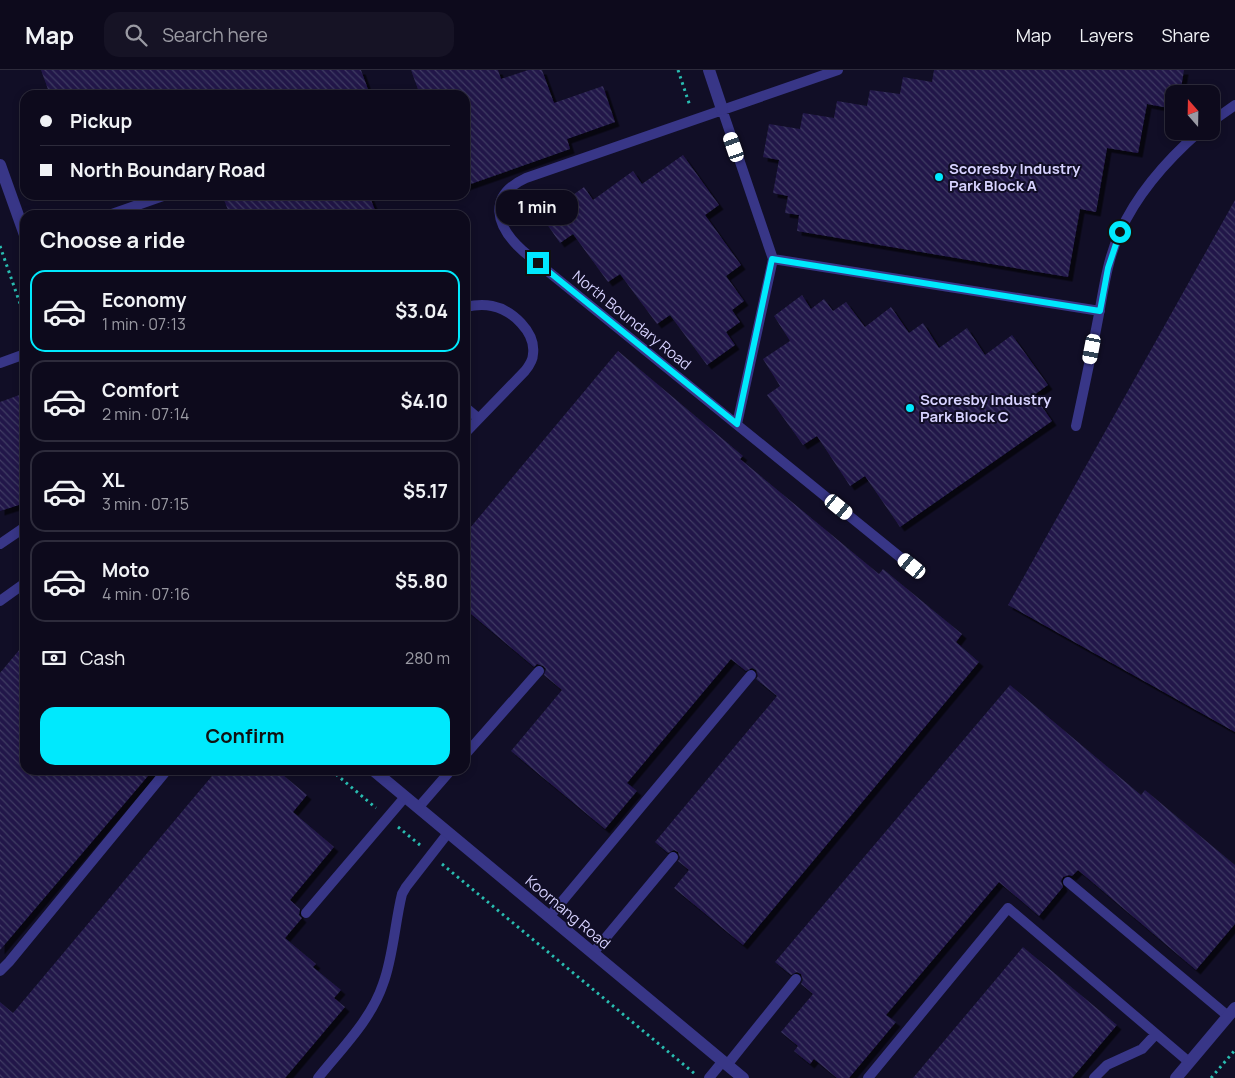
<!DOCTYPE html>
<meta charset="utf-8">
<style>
body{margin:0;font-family:Manrope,sans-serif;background:#161325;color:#f1f3f6;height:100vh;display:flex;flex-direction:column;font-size:19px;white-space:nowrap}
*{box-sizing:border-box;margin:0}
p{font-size:16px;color:#9a9aa3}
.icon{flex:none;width:28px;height:28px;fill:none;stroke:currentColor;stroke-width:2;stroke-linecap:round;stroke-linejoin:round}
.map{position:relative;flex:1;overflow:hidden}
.drawer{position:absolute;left:20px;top:140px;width:450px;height:565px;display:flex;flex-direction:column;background:#0d0a1c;border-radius:15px;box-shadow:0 2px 8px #0003,0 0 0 1px #2d2b3b}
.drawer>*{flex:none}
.banner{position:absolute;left:20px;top:20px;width:450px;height:110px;border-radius:15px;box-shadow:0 2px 8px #0003,0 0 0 1px #2d2b3b;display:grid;align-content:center;height:110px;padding:0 20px;background:#0d0a1c}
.needle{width:32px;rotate:340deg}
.buttons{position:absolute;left:1165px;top:15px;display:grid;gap:10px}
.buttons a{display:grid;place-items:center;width:55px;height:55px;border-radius:10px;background:#0d0a1c;box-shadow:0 2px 8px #0003,0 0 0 1px #2d2b3b;font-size:25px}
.end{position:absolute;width:22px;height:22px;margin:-11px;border:6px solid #00e9fd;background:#111;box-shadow:0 0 0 2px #111}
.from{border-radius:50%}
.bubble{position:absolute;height:35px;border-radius:15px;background:#0d0a1c;box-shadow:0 2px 8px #0003,0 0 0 1px #2d2b3b;font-size:16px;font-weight:700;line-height:35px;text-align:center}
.car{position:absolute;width:15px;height:30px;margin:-15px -8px;border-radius:6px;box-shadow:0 0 4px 1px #0007;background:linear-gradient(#fff 24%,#345 0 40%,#fff 0 76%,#345 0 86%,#fff 0)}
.banner b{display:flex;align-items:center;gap:18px;height:48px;font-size:19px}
.banner b+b{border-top:1px solid #2d2b3b}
.banner i{width:12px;height:12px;background:#f1f3f6}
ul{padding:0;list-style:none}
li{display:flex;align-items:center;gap:15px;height:82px;margin:0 10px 8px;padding:0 10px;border:2px solid #2d2b3b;border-radius:15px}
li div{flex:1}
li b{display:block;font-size:19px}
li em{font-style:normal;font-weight:700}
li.active{border-color:#00e9fd}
li>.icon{width:45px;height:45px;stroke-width:1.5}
h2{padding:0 20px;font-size:22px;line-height:60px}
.pay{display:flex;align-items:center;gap:12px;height:55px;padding:0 20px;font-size:19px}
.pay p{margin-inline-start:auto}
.button{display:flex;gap:10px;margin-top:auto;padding:10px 20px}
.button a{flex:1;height:58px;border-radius:15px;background:#00e9fd;color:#111;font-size:20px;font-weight:700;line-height:58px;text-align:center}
header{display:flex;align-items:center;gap:30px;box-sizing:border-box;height:70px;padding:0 25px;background:#0d0a1c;border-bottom:1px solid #2d2b3b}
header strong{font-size:24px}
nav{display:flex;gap:28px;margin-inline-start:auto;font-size:18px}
.search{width:350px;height:45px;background:#161325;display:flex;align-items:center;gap:12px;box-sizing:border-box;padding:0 18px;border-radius:15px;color:#9a9aa3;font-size:19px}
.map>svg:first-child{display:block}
</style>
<header>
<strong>Map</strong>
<div class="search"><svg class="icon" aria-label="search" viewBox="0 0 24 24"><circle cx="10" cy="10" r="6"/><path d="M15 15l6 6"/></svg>Search here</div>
<nav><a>Map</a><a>Layers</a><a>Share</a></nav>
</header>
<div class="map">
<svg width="1235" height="1008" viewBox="0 0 1235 1008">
<defs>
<pattern id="building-back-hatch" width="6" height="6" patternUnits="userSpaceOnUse" patternTransform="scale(1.25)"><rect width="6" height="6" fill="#211948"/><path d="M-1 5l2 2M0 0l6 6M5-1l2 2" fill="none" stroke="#403a63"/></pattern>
<filter id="shadow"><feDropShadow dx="4.5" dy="4.5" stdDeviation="0" flood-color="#0009"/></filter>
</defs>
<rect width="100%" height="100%" fill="#110e26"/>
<!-- building -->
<path fill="url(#building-back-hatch)" filter="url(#shadow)" d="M41,0H361L370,25H50Z
M411,0H498L501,9L528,0H542L554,33L603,16L615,52L567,69L570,79L465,116V25H420Z
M934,0H1184L1180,24H1174V39L1147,34L1138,83L1107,78L1096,142L1080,139L1068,207L797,161L799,145L785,143L788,126L773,123L779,90L763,87L769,54L800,59L803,43L834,48L837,31L867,36L870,20L900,24L903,7L932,12Z
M683,85L719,135L705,145L741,195L726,206L744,231L732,240L740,252L726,262L735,275L707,295L670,245L657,254L620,204L608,212L573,164L560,173L542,147L584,117L593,130L633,101L642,114Z
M222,125H369L377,145H230Z
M1235,130V662L1008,535Z
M802,225L811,239L824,229L833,241L846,232L865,257L891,237L909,263L923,253L939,278L967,258L985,285L1012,265L1048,315L1034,325L1052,351L900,457L865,406L850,416L817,366L803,375L767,325L780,316L763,289L790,271L774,246Z
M618,281L743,386L740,389L879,504L883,499L962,564L956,572L979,592L743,875L674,818L689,800L678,791L680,788L678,782L674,780L668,783L655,772L777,626L756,609L758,606L756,600L752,598L746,601L731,589L627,713L637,721L605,759L511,681L562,620L544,605L546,599L543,596L537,594L534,597L465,539V464Z
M25,323V433L0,441V332Z
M25,573V700H153L0,880V603Z
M1010,615L1141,725L1145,720L1235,795V854L1196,900L1078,800L1072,806L1069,805L1063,807L1061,811L1063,817L1039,846L999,812L886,945L896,952L849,1008H837L814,989L810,994L794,981L798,976L781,962L813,924L801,914L803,910L801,904L797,902L791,905L775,892Z
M217,700H277L307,725L293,742L334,777L290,830L300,839L299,845L302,848L285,868L316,894L313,897L341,920L334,928L345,937L285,1008H0V932L13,943Z
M1023,877L1117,955L1072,1008H913Z"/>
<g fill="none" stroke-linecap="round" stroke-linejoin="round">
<!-- path -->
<path stroke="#29bdb1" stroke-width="3" stroke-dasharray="2.5 4" stroke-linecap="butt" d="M678,0L690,36
M0,176L25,248
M331,700L376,738
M398,757L420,775
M442,794L695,1004
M1211,1008L1235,980"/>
<!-- lane -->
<path stroke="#383687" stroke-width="10" d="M838,0L526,108C487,126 495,156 523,181L911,496
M722,39L773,189L1100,241
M1211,52L1235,35
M109,145L166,125
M465,237C474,235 483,234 492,236C512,240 536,262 533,284C533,290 529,296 525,301L465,363
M0,293L25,284
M465,337L478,348
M737,354L773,189
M1076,356C1084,319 1092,281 1099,244C1104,216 1108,188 1120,162C1137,124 1168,89 1200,61
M0,474L25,457
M0,531L25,513
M465,685L539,601
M418,738L451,700
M1068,812L1228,946
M306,843L405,727
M549,847L751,605
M593,883L673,787
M0,901L9,892L167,700
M727,995L796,909
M318,1008C341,979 371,950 383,914C393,888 395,852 402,824L406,817L448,763
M709,1008L723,991
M868,1008L1008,838L1189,992
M1094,1008L1107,995L1142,979L1156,964"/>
<!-- street -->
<path stroke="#383687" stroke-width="12" d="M709,0L722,39
M0,95L25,165
M373,700L743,1008
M1176,1008L1235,938"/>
</g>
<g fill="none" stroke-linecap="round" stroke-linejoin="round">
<!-- route -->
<path stroke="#00e9fd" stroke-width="6" d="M538,193L737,354L772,189L1100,241L1108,198L1120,162"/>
</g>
<!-- markers -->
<g fill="#00e9fd" stroke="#110e26" stroke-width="2">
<circle cx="939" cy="107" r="5"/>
<circle cx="910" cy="338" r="5"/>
</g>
<g text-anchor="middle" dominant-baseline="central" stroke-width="4" stroke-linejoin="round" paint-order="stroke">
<!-- poi labels -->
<g font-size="15" font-weight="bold" fill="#d7d2ff" stroke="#110e26" text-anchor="start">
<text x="949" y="98">Scoresby Industry<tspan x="949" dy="17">Park Block A</tspan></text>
<text x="920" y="329">Scoresby Industry<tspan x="920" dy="17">Park Block C</tspan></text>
</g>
<!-- street labels -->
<g font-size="15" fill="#d7d2ff" stroke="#110e26">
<text transform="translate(632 250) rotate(39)">North Boundary Road</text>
<text transform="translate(568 842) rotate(40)">Koornang Road</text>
</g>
</g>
</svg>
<div class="buttons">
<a><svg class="needle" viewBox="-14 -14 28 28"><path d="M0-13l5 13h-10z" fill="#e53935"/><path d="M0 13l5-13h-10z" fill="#9a9aa3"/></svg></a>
</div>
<i class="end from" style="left:1120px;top:162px"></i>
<i class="end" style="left:538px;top:193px"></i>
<div class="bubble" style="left:496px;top:120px;width:82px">1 min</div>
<i class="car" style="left:734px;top:77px;rotate:341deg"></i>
<i class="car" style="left:1092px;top:279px;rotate:191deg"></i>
<i class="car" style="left:839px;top:437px;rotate:129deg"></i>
<i class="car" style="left:912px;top:496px;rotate:309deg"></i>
<div class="banner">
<b><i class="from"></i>Pickup</b>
<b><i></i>North Boundary Road</b>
</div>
<section class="drawer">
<h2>Choose a ride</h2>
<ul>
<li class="active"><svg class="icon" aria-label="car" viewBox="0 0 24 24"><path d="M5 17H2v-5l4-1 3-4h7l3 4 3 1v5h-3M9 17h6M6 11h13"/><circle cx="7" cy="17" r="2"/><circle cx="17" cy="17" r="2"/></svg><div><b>Economy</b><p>1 min · 07:13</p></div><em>$3.04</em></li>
<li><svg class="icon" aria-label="car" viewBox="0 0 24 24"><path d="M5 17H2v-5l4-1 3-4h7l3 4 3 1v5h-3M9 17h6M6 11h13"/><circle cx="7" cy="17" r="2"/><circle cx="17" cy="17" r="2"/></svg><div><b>Comfort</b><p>2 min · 07:14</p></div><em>$4.10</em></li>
<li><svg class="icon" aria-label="car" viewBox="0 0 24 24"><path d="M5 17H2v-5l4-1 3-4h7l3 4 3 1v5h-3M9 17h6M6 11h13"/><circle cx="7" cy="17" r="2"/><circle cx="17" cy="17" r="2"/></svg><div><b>XL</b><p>3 min · 07:15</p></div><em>$5.17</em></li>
<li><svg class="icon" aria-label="car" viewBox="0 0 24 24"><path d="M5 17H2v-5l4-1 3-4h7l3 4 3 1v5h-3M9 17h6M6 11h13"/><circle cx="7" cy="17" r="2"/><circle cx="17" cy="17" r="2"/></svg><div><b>Moto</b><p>4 min · 07:16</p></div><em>$5.80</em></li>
</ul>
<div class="pay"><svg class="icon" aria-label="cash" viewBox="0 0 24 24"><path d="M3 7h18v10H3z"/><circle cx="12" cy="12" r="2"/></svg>Cash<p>280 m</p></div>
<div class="button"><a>Confirm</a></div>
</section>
</div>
